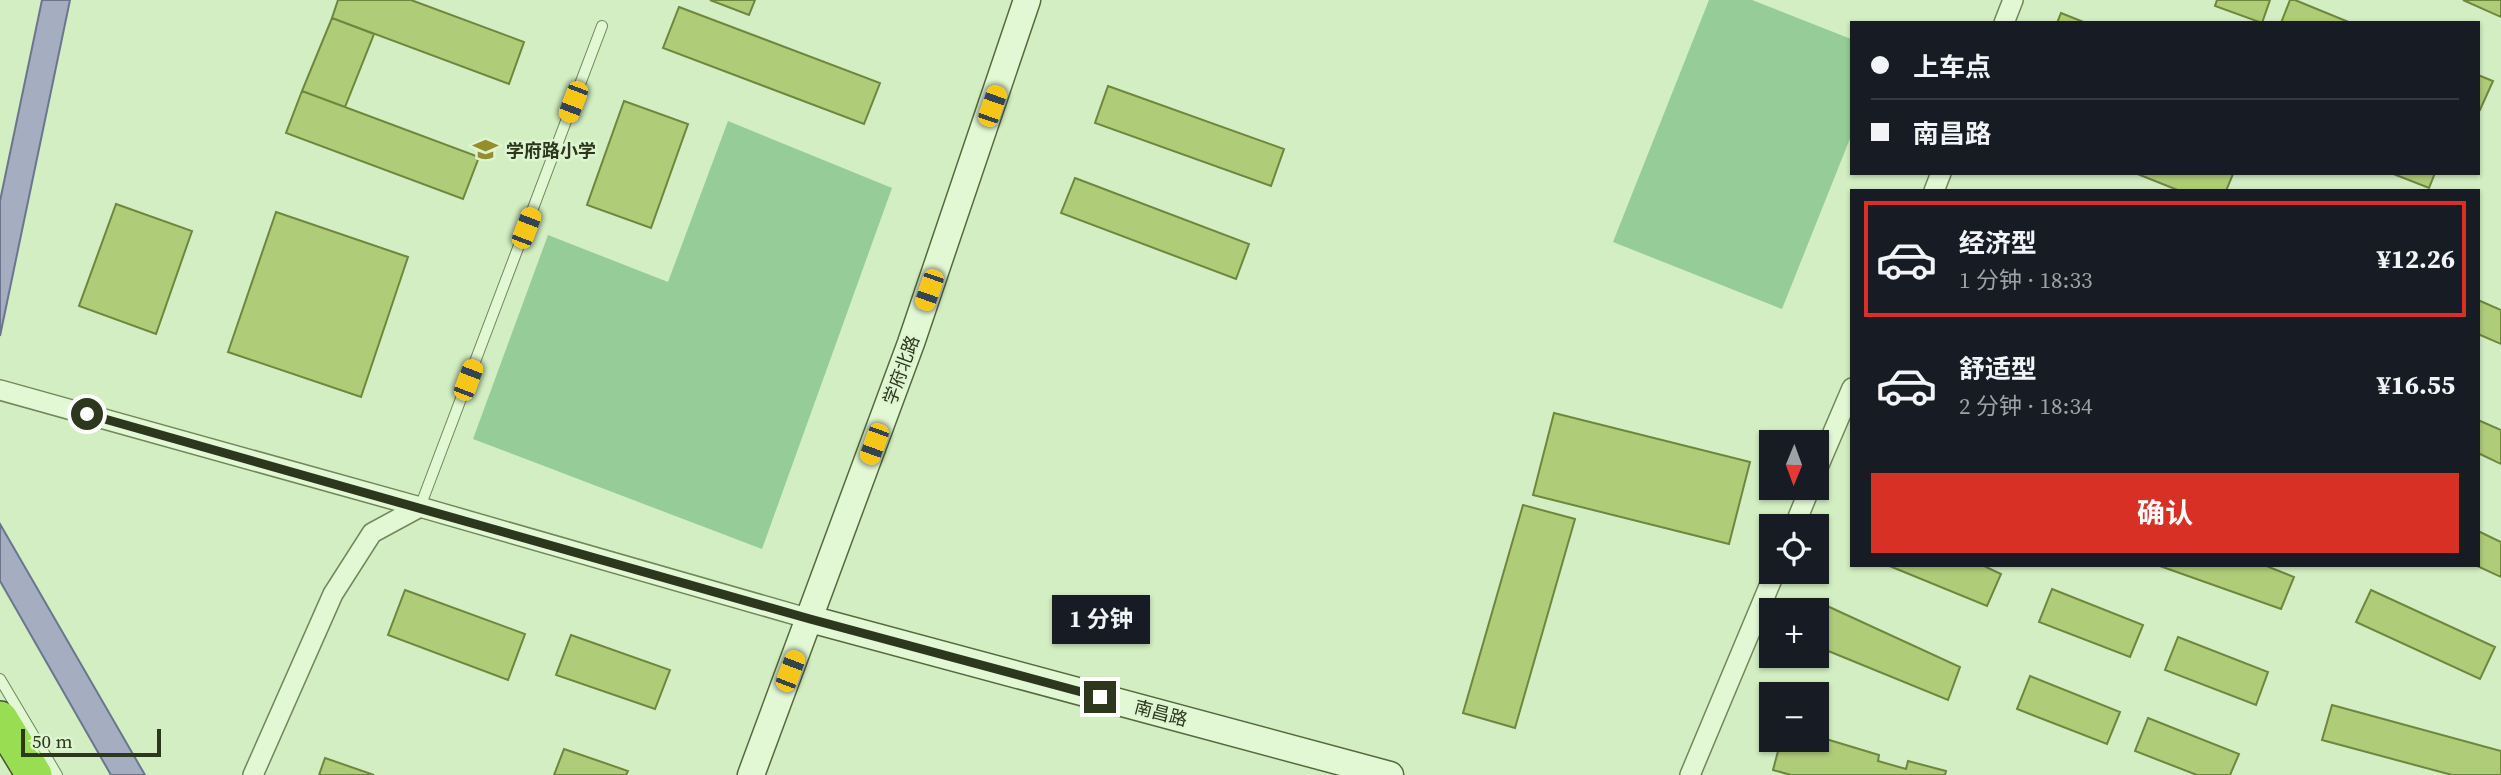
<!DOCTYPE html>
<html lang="zh">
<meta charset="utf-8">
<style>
body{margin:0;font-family:"Source Serif 4","Noto Sans SC",serif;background:#242831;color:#f1f3f6;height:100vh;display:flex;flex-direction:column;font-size:26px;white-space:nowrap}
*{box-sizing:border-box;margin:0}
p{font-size:23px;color:#9ea1a6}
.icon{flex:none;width:38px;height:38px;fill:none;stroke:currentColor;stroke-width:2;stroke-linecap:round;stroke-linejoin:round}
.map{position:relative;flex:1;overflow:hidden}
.details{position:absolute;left:1850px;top:189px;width:630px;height:378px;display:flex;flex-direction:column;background:#171b24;border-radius:0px;box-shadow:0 2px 5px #0004}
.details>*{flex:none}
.hud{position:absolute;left:1850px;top:21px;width:630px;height:154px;border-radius:0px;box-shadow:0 2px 5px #0004;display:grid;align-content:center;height:154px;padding:0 21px;background:#171b24}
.needle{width:46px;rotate:181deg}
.buttons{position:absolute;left:1759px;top:430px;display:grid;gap:14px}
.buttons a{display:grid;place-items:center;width:70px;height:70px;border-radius:0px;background:#171b24;box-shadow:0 2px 5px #0004;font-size:35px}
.scale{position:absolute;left:21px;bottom:18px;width:140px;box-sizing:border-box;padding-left:7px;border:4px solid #2c371d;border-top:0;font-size:19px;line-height:24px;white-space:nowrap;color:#2c371d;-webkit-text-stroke:5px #def5d1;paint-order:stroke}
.end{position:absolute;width:32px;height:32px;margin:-16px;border:9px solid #2c371d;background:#fff;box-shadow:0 0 0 4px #fff}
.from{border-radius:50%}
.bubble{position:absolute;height:49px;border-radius:0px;background:#171b24;box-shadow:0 2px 5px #0004;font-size:23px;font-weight:700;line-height:49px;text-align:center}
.car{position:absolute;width:21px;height:42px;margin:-21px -10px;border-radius:9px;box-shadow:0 0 5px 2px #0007;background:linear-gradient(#f5c518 24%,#345 0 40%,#f5c518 0 76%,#345 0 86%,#f5c518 0)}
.hud b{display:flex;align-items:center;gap:24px;height:66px;font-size:26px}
.hud b+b{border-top:2px solid #363941}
.hud i{width:18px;height:18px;background:#f1f3f6}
ul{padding:12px 0 0;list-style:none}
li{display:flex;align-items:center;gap:21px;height:116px;margin:0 14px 10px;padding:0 7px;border:4px solid transparent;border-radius:0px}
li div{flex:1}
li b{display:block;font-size:26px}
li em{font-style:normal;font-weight:700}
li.on{border-color:#d93025}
li>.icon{width:63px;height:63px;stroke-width:1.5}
.primary-button{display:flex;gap:14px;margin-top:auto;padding:14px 21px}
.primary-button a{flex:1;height:80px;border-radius:0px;background:#d93025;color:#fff;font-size:28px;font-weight:700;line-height:80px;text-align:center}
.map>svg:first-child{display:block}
</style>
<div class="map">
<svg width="2501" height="775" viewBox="0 0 2501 775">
<rect width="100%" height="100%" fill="#d2eec2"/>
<!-- green -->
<path fill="#96cc98" d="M1709,0H1752L1851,39V136L1782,309L1613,242Z
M728,121L892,188L762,549L473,439L548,235L668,282Z"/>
<!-- water -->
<path fill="#a4aec0" stroke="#6b768e" stroke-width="2" d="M42,0H70L0,336V201Z
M0,524L145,775H111L0,581Z"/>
<!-- building -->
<path fill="#afcc78" stroke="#6f863f" stroke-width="2" d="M338,0H411L524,42L509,84L332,18Z
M710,0H755L749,15Z
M2217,0H2270L2262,23L2215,6Z
M2290,0H2295L2351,23H2281Z
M2463,0H2501V17Z
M679,7L880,83L864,124L663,48Z
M2061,13L2086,23H2057Z
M332,18L374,34L345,107L302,91Z
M2478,75L2493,81L2480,110L2478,109Z
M1108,86L1284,149L1271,186L1095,123Z
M302,91L479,157L463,199L286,133Z
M624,101L688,124L651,228L587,205Z
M2135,173H2232L2233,174L2226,191H2180Z
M2391,173H2435L2429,188Z
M1075,178L1249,244L1236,279L1061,213Z
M116,204L192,231L156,334L79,306Z
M276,212L408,257L361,397L228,352Z
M2478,300L2501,310V344L2478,334Z
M1554,413L1750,462L1729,544L1533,495Z
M2478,420L2501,430V464L2478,453Z
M1523,505L1575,519L1515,728L1463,713Z
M2478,531L2501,542V577L2475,565H2478Z
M1887,565H1982L2001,574L1987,606Z
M2157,565H2264L2294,577L2281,609Z
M2052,589L2143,625L2130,657L2039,622Z
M405,590L525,634L508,680L388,635Z
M2371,590L2495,647L2480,679L2356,622Z
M1825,605L1960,667L1948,700L1816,646V622Z
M571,635L670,670L655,709L556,675Z
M2178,637L2268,672L2256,705L2165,670Z
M2030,676L2120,712L2107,744L2017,709Z
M2332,705L2501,751V775H2452L2322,740Z
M2148,718L2239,754L2230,775H2197L2135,751Z
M1816,736L1879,755L1878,761L1906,769L1908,761L1946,771L1945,775H1791L1773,770L1781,740H1816Z
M564,749L628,771L626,775H554Z
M325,758L374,775H319Z"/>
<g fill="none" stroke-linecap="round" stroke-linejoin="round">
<defs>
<path id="lane" d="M420,507L602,26
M0,679L57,775"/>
<path id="street" d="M2004,23L2013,0
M1934,191L1941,173
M0,390L420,507
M1816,472L1852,388
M1794,527L1810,488
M253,775L333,594L372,533L420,507L810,619
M1690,775L1775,572"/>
<path id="secondary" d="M810,619L1390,775
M751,775L911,343L1027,0"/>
<path id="highway" d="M0,719L34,775"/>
</defs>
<!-- lane casing -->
<use href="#lane" stroke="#728759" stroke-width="12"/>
<!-- street casing -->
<use href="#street" stroke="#728759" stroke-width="22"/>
<!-- secondary casing -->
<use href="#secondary" stroke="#56693d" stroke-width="29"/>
<!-- highway casing -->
<use href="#highway" stroke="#45552e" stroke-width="38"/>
<!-- lane -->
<use href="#lane" stroke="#e2f8d5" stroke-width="10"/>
<!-- street -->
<use href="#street" stroke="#e2f8d5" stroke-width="19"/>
<!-- secondary -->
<use href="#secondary" stroke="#e2f8d5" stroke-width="26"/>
<!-- highway -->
<use href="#highway" stroke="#99dd53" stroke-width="35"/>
</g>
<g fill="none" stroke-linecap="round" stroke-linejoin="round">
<!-- route -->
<path stroke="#2c371d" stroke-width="9" d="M87,414L810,619L1100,697"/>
</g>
<!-- icons -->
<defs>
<symbol id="school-bare" viewBox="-9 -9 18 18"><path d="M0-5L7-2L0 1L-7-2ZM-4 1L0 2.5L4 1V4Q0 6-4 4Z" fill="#968e2a" stroke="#def5d1" stroke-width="2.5" paint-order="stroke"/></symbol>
</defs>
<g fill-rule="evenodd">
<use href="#school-bare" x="468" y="132" width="35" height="35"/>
</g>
<g text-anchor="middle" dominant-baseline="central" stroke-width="5" stroke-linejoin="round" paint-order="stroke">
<!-- poi labels -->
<g font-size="18" font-weight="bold" fill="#2c371d" stroke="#def5d1" text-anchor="start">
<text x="506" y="150">学府路小学</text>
</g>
<!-- street labels -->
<g font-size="18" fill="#2c371d" stroke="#def5d1">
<text transform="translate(901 370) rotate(-70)">学府北路</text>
<text transform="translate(1161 713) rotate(15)">南昌路</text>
</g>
</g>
</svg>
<div class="buttons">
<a><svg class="needle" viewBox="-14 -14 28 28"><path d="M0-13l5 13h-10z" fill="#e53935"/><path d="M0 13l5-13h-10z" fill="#9ea1a6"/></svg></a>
<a><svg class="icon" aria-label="locate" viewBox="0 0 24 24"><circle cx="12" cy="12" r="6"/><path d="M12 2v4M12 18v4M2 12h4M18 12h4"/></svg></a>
<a>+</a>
<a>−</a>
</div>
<div class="scale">50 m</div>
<i class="end from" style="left:87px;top:414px"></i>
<i class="end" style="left:1100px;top:697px"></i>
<div class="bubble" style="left:1052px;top:595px;width:98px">1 分钟</div>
<i class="car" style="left:573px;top:102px;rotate:201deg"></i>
<i class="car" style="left:992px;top:106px;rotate:19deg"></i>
<i class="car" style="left:526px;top:228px;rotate:21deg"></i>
<i class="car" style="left:929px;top:290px;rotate:199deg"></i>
<i class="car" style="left:468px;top:380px;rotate:21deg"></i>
<i class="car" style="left:874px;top:444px;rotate:200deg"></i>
<i class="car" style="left:790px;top:671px;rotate:21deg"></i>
<div class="hud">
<b><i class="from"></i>上车点</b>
<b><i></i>南昌路</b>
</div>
<section class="details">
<ul>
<li class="on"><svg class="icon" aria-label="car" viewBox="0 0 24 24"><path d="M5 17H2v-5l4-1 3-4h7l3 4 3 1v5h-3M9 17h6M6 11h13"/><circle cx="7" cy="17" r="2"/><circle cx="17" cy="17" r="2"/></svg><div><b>经济型</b><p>1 分钟 · 18:33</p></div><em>¥12.26</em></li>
<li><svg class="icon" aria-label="car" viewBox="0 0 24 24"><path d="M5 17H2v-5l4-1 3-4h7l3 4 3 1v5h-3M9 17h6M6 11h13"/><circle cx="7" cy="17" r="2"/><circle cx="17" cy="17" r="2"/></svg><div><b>舒适型</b><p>2 分钟 · 18:34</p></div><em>¥16.55</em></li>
</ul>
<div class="primary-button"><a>确认</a></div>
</section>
</div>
